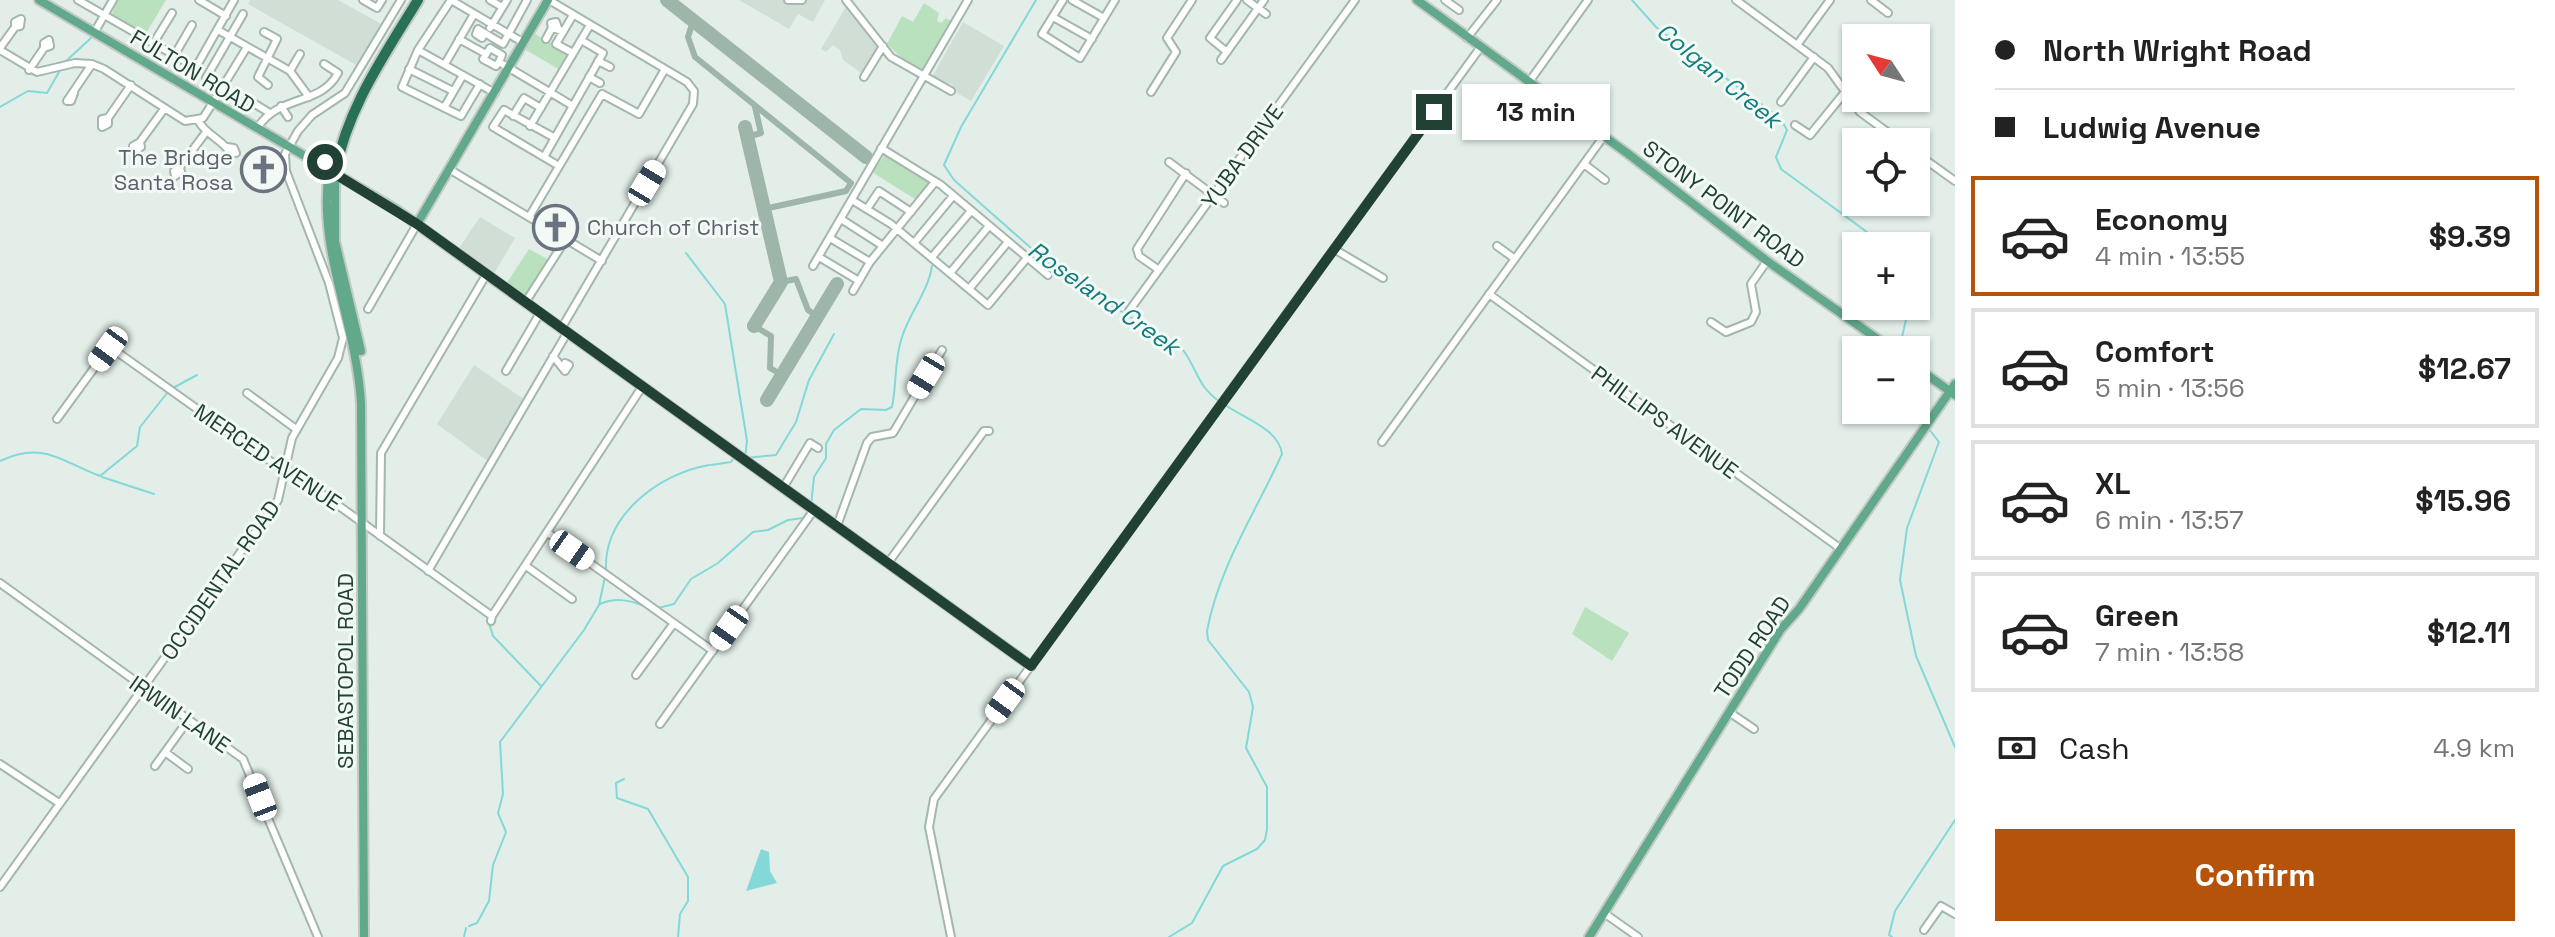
<!DOCTYPE html>
<meta charset="utf-8">
<style>
body{margin:0;font-family:"Space Grotesk",sans-serif;background:#f2f2f2;color:#222;height:100vh;display:flex;flex-direction:column;font-size:30px;white-space:nowrap}
*{box-sizing:border-box;margin:0}
p{font-size:26px;color:#767676}
.icon{flex:none;width:44px;height:44px;fill:none;stroke:currentColor;stroke-width:2;stroke-linecap:round;stroke-linejoin:round}
.map{position:relative;flex:1;overflow:hidden}
.panel{display:flex;flex-direction:column;background:#fff;width:600px}
.panel>*{flex:none}
.guide{display:grid;align-content:center;height:176px;padding:0 40px;background:#fff}
.needle{width:52px;rotate:306deg}
.buttons{position:absolute;left:1842px;top:24px;display:grid;gap:16px}
.buttons a{display:grid;place-items:center;width:88px;height:88px;border-radius:0px;background:#fff;box-shadow:0 2px 6px #0004;font-size:40px}
.end{position:absolute;width:36px;height:36px;margin:-18px;border:10px solid #204133;background:#fff;box-shadow:0 0 0 4px #fff}
.from{border-radius:50%}
.bubble{position:absolute;height:56px;border-radius:0px;background:#fff;box-shadow:0 2px 6px #0004;font-size:26px;font-weight:700;line-height:56px;text-align:center}
.car{position:absolute;width:24px;height:48px;margin:-24px -12px;border-radius:10px;box-shadow:0 0 6px 2px #0007;background:linear-gradient(#fff 24%,#345 0 40%,#fff 0 76%,#345 0 86%,#fff 0)}
.guide b{display:flex;align-items:center;gap:28px;height:76px;font-size:30px}
.guide b+b{border-top:2px solid #e0e0e0}
.guide i{width:20px;height:20px;background:#222}
ul{padding:0;list-style:none}
li{display:flex;align-items:center;gap:24px;height:120px;margin:0 16px 12px;padding:0 24px;border:4px solid #e0e0e0;border-radius:0px}
li div{flex:1}
li b{display:block;font-size:30px}
li em{font-style:normal;font-weight:700}
li.active{border-color:#b45309}
li>.icon{width:72px;height:72px;stroke-width:1.5}
.pay{display:flex;align-items:center;gap:20px;height:88px;padding:0 40px;font-size:30px}
.pay p{margin-inline-start:auto}
.action{display:flex;gap:16px;margin-top:auto;padding:16px 40px}
.action a{flex:1;height:92px;border-radius:0px;background:#b45309;color:#fff;font-size:32px;font-weight:700;line-height:92px;text-align:center}
main{display:flex;flex:1;min-height:0}
.map>svg:first-child{display:block}
</style>
<main>
<div class="map">
<svg width="1955" height="937" viewBox="0 0 1955 937">
<rect width="100%" height="100%" fill="#e2eee7"/>
<!-- built -->
<path fill="#d0ded5" d="M250,0H338L383,25L358,66L248,4Z
M739,0H825L813,22L798,14L789,29Z
M847,5L878,49L867,68L860,72L843,60L840,50L833,45L826,52L821,49Z
M963,22L1004,46L971,101L957,93L952,84L943,83L932,77Z
M480,217L515,238L493,275L459,248Z
M474,365L525,400L489,462L437,424Z"/>
<!-- green -->
<path fill="#b9e1bd" d="M117,0H166L145,35L112,15Z
M924,3L939,13L937,21L941,23L946,18L952,22L924,70L902,58L887,44L902,16L913,22Z
M535,34L570,54L560,70L526,50Z
M886,154L931,181L932,184L918,201L872,172Z
M529,249L549,260L525,298L506,284Z
M1585,607L1629,633L1612,661L1572,634Z"/>
<!-- water -->
<path fill="#84d8d8" d="M761,849L769,852L770,871L777,883L746,891Z"/>
<g fill="none" stroke-linecap="round" stroke-linejoin="round">
<!-- stream -->
<path stroke="#84d8d8" stroke-width="2" d="M1036,0L961,127L944,165L954,180L1057,271L1183,350C1198,370 1197,386 1220,402
M1632,0L1656,27L1780,118L1787,130L1776,157L1781,169L1886,246
M64,63L92,37
M0,107L28,91L47,93L59,72
M686,253L725,304L747,441L745,458L776,455L796,422L809,380L834,334
M1900,346L1909,306
M171,389L197,375
M1907,410L1924,425
M1929,429L1939,442L1907,528L1900,580L1916,656L1955,747
M0,461C44,441 60,461 100,476L137,446L140,427L168,392
M711,465L731,462L734,458
M102,477L154,494
M811,506L814,477L826,458V444L834,430L861,409L886,410L892,407C897,383 894,360 902,337C910,312 928,292 932,266
M606,571C603,516 658,474 709,465
M600,604C615,597 633,600 647,608
M658,608L674,604L691,579L718,563L753,532L768,530L788,520L803,518L809,510
M488,620L493,636L541,686
M624,779L616,783L617,798L648,809L688,877V901L680,914L678,937
M469,926L477,923L489,901L493,865L506,832L498,813L503,794L500,742L584,630L599,605L605,577
M464,937L466,928
M1169,937L1192,923L1223,866L1257,849L1265,840L1267,829V787L1246,748L1253,707L1249,692L1208,640L1207,631C1219,566 1256,512 1282,454C1279,429 1244,418 1225,405
M1892,937L1889,935L1895,911L1955,820"/>
<!-- taxiway -->
<path stroke="#9eb5aa" stroke-width="6" d="M693,21L688,37L695,57L851,183L846,191L764,209
M747,137L761,133L755,107
M781,282L796,279L808,310L817,316
M754,326L771,336L770,368L782,375"/>
<!-- runway -->
<path stroke="#9eb5aa" stroke-width="14" d="M667,0L866,157
M745,127L781,282L754,326
M767,400L837,284"/>
<defs>
<path id="minor" d="M78,0L193,66L199,62L234,0
M199,0L226,16
M363,0L377,8L382,0
M451,0L418,50L402,87L461,116L480,84
M451,0L524,43
M490,0L502,7
M549,0L687,82L694,91L693,104L561,329
M788,0H802
M846,0L891,57L951,91
M1063,0L1042,34L1080,58L1115,0
M1072,0L1104,18
M1247,0L1266,14
M1445,0L1459,10
M1736,0L1828,68L1860,112L1901,142
M1871,0L1888,13
M1053,17L1092,39
M490,28L507,0
M558,28L556,22L551,23L552,28L563,31
M218,30L290,71L309,97
M264,32L277,39L258,77L268,85
M94,33L113,0
M485,33L482,38L476,34L478,29L503,44L527,0
M1467,38L1497,0
M459,39L486,54
M546,39L552,28
M153,44L172,13
M1797,45L1830,0
M0,48L15,27L20,26L21,19L15,22V27
M0,50L37,72L75,63L92,64L104,69L185,121L203,118L212,104
M418,50L495,93
M1227,52L1210,38L1237,0
M573,53L556,44L573,15
M174,56L192,25
M1221,60L1264,0
M598,61L610,67
M499,62L502,55L490,48L483,59L496,66L499,62L573,106
M445,64L474,14
M409,69L453,91
M29,70L44,48L50,46L49,40L44,43V48
M290,71L300,54
M589,77L600,83
M864,77L883,46
M206,78L243,14
M1529,82L1588,0
M1151,92L1176,52L1167,38L1192,0
M74,93L71,101H67L92,64
M247,99L268,112
M1781,102L1814,57
M211,106L247,47
M281,106L288,117
M444,108L463,75
M513,116L524,98L541,108
M108,118V124L102,127V119L108,118L131,85
M198,120C205,135 224,140 230,153H236L234,148L227,147
M1795,125L1810,135L1845,92
M530,126L590,25
M258,127C280,94 321,106 338,73L324,64
M555,138L504,110L493,127L559,166
M140,142L141,147L136,150L133,146L140,142L164,109
M881,148L941,185L1048,275
M1916,153L1955,181
M544,157L603,53L581,40
M1169,162L1224,203
M1584,164L1605,180
M180,167L181,172L175,176L174,171L180,167L206,132
M449,169L602,261
M852,200L891,224L988,305L1027,258
M867,209L879,191L911,212
M529,217L602,94L639,114L665,69
M841,219L883,246
M830,238L870,262
M914,243L953,196
M1497,246L1515,259
M1334,249L1383,278
M819,257L859,281
M932,257L971,211
M813,266L968,0
M1159,270L1139,256L1137,249L1186,173
M950,273L989,226
M969,289L1008,242
M853,291L870,262L935,182
M1489,294L1841,549
M525,303L566,239
M368,309L417,224
M1129,311L1355,0
M1711,322L1726,332L1751,322L1756,312L1751,284L1767,261
M553,356L565,371L569,365L565,363
M506,371L540,313
M247,393L296,429
M57,419L108,349H113L273,463L289,470L492,616L491,621
M1382,442L1604,136
M783,488L810,443L818,448
M837,526L867,443L872,437L893,433L942,350
M548,533L713,651
M380,536L381,453L486,275
M888,563L984,431H989
M526,566L572,599
M428,571L567,333
M0,583L243,759L318,937
M492,616L642,387
M636,675L674,623
M1729,712L1754,729
M660,724L814,510
M165,752L188,769
M0,764L59,803
M155,766L189,719
M0,887L278,500L292,438L338,358L343,338L329,283L286,171L285,154L298,131L312,115L345,93L401,0
M1604,913L1638,937
M1924,930L1941,906L1955,914
M951,937L929,827L934,799L1480,48"/>
<path id="major" d="M39,0L397,210L1031,666
M1417,0L1631,156L1767,261L1893,350
M329,170C317,251 357,324 361,404L364,937
M335,173V241L361,351
M417,224L548,0
M1916,367L1955,395
M1589,937L1781,629L1799,609L1955,384"/>
<path id="highway" d="M319,164L327,161L333,151
M335,173C347,108 384,56 418,0"/>
</defs>
<!-- minor casing -->
<use href="#minor" stroke="#a4b7ad" stroke-width="10"/>
<!-- major casing -->
<use href="#major" stroke="#c1cac6" stroke-width="12"/>
<!-- highway casing -->
<use href="#highway" stroke="#c1cac6" stroke-width="14"/>
<!-- minor -->
<use href="#minor" stroke="#fff" stroke-width="6"/>
<!-- major -->
<use href="#major" stroke="#62a88b" stroke-width="8"/>
<!-- highway -->
<use href="#highway" stroke="#287056" stroke-width="10"/>
</g>
<g fill="none" stroke-linecap="round" stroke-linejoin="round">
<!-- route -->
<path stroke="#204133" stroke-width="10" d="M325,162L319,164L417,224L1031,666L1434,112"/>
</g>
<!-- icons -->
<defs>
<symbol id="church-ring" viewBox="-11 -11 22 22"><circle r="9.5" fill="#f3faf5" stroke="#6b7280" stroke-width="1.5"/><path d="M-1.2-6h2.4v3.5h3.3v2.4h-3.3V6h-2.4V-.1h-3.3v-2.4h3.3Z" fill="#6b7280"/></symbol>
</defs>
<g fill-rule="evenodd">
<use href="#church-ring" x="238" y="144" width="51" height="51"/>
<use href="#church-ring" x="530" y="202" width="51" height="51"/>
</g>
<g text-anchor="middle" dominant-baseline="central" stroke-width="6" stroke-linejoin="round" paint-order="stroke">
<!-- street labels -->
<g font-size="22" fill="#204133" stroke="#f3faf5">
<text transform="translate(193 71) rotate(31)">FULTON ROAD</text>
<text transform="translate(1242 156) rotate(-54)">YUBA DRIVE</text>
<text transform="translate(1724 204) rotate(37)">STONY POINT ROAD</text>
<text transform="translate(1665 422) rotate(36)">PHILLIPS AVENUE</text>
<text transform="translate(268 457) rotate(34)">MERCED AVENUE</text>
<text transform="translate(220 580) rotate(-55)">OCCIDENTAL ROAD</text>
<text transform="translate(1752 647) rotate(-56)">TODD ROAD</text>
<text transform="translate(345 671) rotate(-90)">SEBASTOPOL ROAD</text>
<text transform="translate(180 714) rotate(35)">IRWIN LANE</text>
</g>
<!-- worship labels -->
<g font-size="22" fill="#5b616d" stroke="#f3faf5" text-anchor="end">
<text x="233" y="157">The Bridge<tspan x="233" dy="25">Santa Rosa</tspan></text>
<text x="587" y="227" text-anchor="start">Church of Christ</text>
</g>
<!-- water labels -->
<g font-size="24" font-style="italic" fill="#137c7e" stroke="#f3faf5">
<text transform="translate(1719 75) rotate(39)">Colgan Creek</text>
<text transform="translate(1104 298) rotate(35)">Roseland Creek</text>
</g>
</g>
</svg>
<div class="buttons">
<a><svg class="needle" viewBox="-14 -14 28 28"><path d="M0-13l5 13h-10z" fill="#e53935"/><path d="M0 13l5-13h-10z" fill="#767676"/></svg></a>
<a><svg class="icon" aria-label="locate" viewBox="0 0 24 24"><circle cx="12" cy="12" r="6"/><path d="M12 2v4M12 18v4M2 12h4M18 12h4"/></svg></a>
<a>+</a>
<a>−</a>
</div>
<i class="end from" style="left:325px;top:162px"></i>
<i class="end" style="left:1434px;top:112px"></i>
<div class="bubble" style="left:1462px;top:84px;width:148px">13 min</div>
<i class="car" style="left:647px;top:183px;rotate:31deg"></i>
<i class="car" style="left:108px;top:349px;rotate:216deg"></i>
<i class="car" style="left:926px;top:376px;rotate:211deg"></i>
<i class="car" style="left:572px;top:550px;rotate:125deg"></i>
<i class="car" style="left:729px;top:628px;rotate:215deg"></i>
<i class="car" style="left:1005px;top:701px;rotate:216deg"></i>
<i class="car" style="left:260px;top:797px;rotate:339deg"></i>
</div>
<section class="panel">
<div class="guide">
<b><i class="from"></i>North Wright Road</b>
<b><i></i>Ludwig Avenue</b>
</div>
<ul>
<li class="active"><svg class="icon" aria-label="car" viewBox="0 0 24 24"><path d="M5 17H2v-5l4-1 3-4h7l3 4 3 1v5h-3M9 17h6M6 11h13"/><circle cx="7" cy="17" r="2"/><circle cx="17" cy="17" r="2"/></svg><div><b>Economy</b><p>4 min · 13:55</p></div><em>$9.39</em></li>
<li><svg class="icon" aria-label="car" viewBox="0 0 24 24"><path d="M5 17H2v-5l4-1 3-4h7l3 4 3 1v5h-3M9 17h6M6 11h13"/><circle cx="7" cy="17" r="2"/><circle cx="17" cy="17" r="2"/></svg><div><b>Comfort</b><p>5 min · 13:56</p></div><em>$12.67</em></li>
<li><svg class="icon" aria-label="car" viewBox="0 0 24 24"><path d="M5 17H2v-5l4-1 3-4h7l3 4 3 1v5h-3M9 17h6M6 11h13"/><circle cx="7" cy="17" r="2"/><circle cx="17" cy="17" r="2"/></svg><div><b>XL</b><p>6 min · 13:57</p></div><em>$15.96</em></li>
<li><svg class="icon" aria-label="car" viewBox="0 0 24 24"><path d="M5 17H2v-5l4-1 3-4h7l3 4 3 1v5h-3M9 17h6M6 11h13"/><circle cx="7" cy="17" r="2"/><circle cx="17" cy="17" r="2"/></svg><div><b>Green</b><p>7 min · 13:58</p></div><em>$12.11</em></li>
</ul>
<div class="pay"><svg class="icon" aria-label="cash" viewBox="0 0 24 24"><path d="M3 7h18v10H3z"/><circle cx="12" cy="12" r="2"/></svg>Cash<p>4.9 km</p></div>
<div class="action"><a>Confirm</a></div>
</section>
</main>
